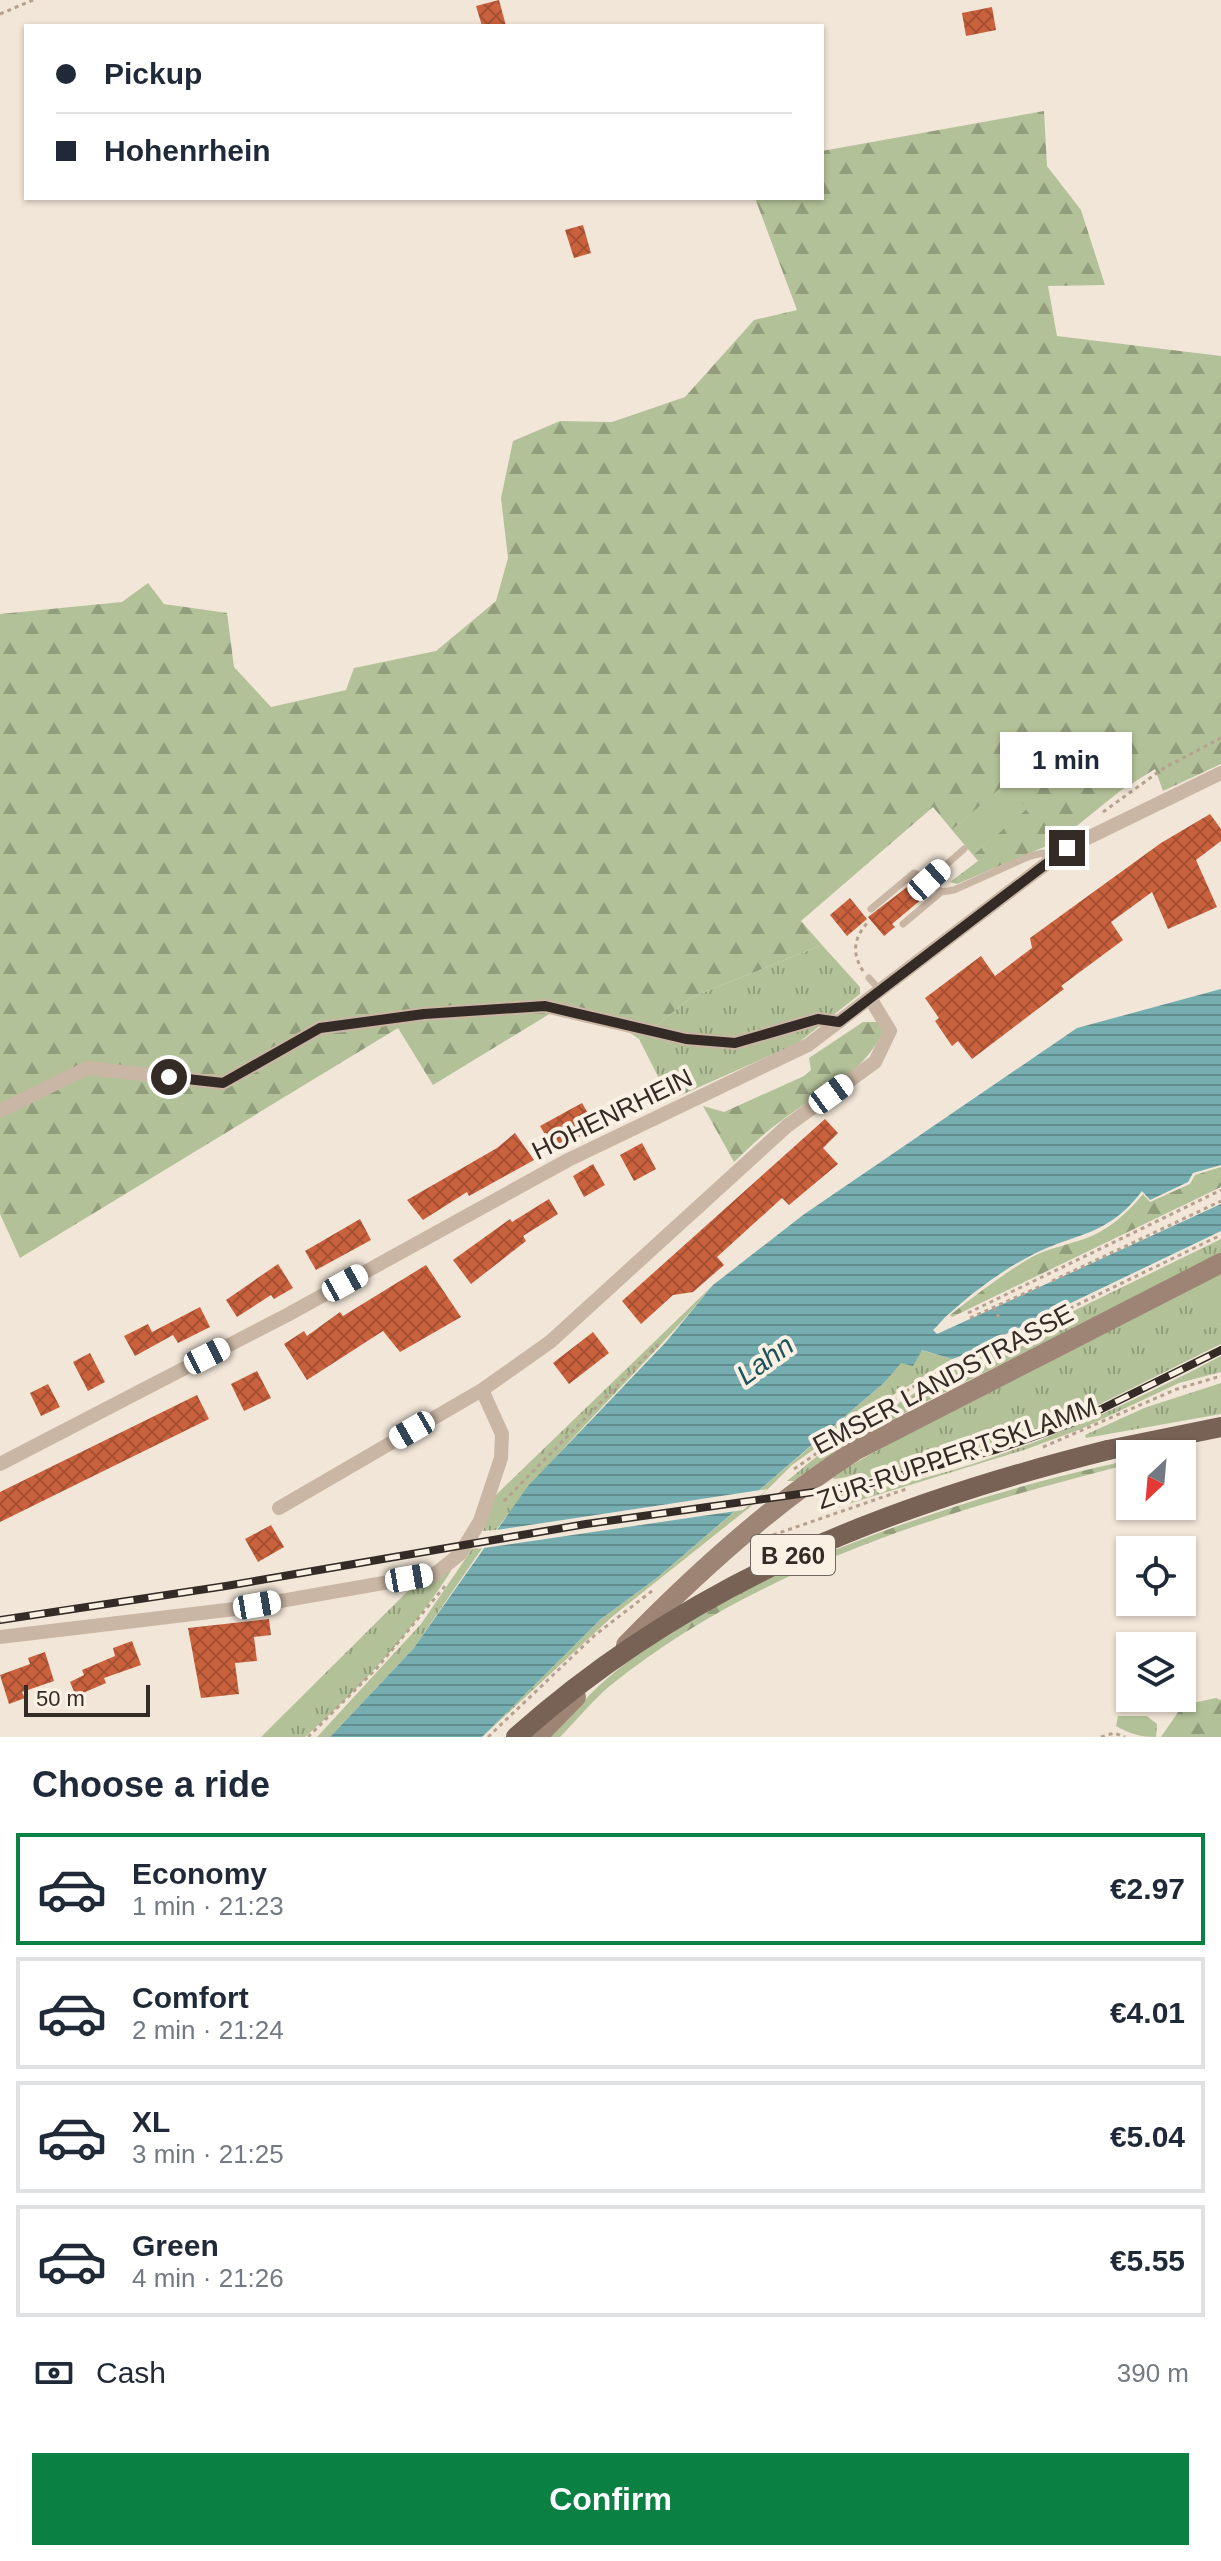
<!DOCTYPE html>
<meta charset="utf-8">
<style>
body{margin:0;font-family:Helvetica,sans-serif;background:#f6f6f7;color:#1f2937;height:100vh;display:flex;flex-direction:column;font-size:30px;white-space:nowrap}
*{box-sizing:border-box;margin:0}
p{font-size:26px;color:#747a83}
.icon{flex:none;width:44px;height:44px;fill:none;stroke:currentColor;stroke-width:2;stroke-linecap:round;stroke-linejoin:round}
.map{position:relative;height:1737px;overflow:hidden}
.panel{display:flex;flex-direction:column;background:#fff;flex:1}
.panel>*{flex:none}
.guide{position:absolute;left:24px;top:24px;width:800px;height:176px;border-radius:0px;box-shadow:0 2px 6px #0004;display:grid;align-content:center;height:176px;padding:0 32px;background:#fff}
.needle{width:52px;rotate:206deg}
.controls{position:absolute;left:1116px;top:1440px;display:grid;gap:16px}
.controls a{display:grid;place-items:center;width:80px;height:80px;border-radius:0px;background:#fff;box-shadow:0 2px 6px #0004;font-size:40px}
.scale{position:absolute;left:24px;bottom:20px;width:126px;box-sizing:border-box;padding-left:8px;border:4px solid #352b26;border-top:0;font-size:22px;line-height:28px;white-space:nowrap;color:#352b26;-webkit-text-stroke:6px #faf0e4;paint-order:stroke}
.end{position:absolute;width:36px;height:36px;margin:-18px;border:10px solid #352b26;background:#fff;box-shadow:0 0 0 4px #fff}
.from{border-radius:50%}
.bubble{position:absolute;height:56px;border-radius:0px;background:#fff;box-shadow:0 2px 6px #0004;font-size:26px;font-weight:800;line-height:56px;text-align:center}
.car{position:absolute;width:24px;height:48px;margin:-24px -12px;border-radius:10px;box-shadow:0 0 6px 2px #0007;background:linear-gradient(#fff 24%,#345 0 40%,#fff 0 76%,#345 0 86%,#fff 0)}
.guide b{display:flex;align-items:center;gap:28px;height:76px;font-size:30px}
.guide b+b{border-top:2px solid #e0e1e3}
.guide i{width:20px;height:20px;background:#1f2937}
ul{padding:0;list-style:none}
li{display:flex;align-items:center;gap:24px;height:112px;margin:0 16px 12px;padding:0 16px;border:4px solid #e0e1e3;border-radius:0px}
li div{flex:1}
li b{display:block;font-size:30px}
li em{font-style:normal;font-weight:800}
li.active{border-color:#0b8043}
li>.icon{width:72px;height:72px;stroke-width:1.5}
h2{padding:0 32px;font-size:36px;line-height:96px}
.pay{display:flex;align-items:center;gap:20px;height:88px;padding:0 32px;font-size:30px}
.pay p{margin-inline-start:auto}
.action{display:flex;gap:16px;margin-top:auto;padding:16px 32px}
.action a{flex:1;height:92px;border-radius:0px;background:#0b8043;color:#fff;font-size:32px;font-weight:800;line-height:92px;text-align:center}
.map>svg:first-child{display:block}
</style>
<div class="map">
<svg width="1221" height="1737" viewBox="0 0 1221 1737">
<defs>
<pattern id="grass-tufts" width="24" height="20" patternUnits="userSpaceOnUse" patternTransform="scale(2)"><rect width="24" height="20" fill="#b3c198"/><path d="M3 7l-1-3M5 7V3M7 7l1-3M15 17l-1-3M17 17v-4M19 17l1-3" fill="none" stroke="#929d7c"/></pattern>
<pattern id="forest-firs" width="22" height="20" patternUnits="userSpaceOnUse" patternTransform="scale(2)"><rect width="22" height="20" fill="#b3c198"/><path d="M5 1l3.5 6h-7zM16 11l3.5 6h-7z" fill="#929d7c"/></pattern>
<pattern id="water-rules" width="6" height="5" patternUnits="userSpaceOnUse" patternTransform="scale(2)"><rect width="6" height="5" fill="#76adb0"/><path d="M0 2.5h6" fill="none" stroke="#628d8f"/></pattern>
<pattern id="building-cross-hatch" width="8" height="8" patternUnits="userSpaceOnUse" patternTransform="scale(2)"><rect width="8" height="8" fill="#ca613d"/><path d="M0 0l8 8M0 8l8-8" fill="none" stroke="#a55033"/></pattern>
</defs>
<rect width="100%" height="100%" fill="#f2e6d8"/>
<!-- grass -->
<path fill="url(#grass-tufts)" d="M822,945L860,987V994L798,1043L670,1100L639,1039L692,997Z
M1221,1239V1255L935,1397L849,1443L796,1481H787L822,1452L946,1373Z
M713,1285C644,1369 561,1442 496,1530L483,1531L494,1497L504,1487Z
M1186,1291L1203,1329L1221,1323V1344L1070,1419L908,1470L847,1482V1477L834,1479L832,1476L924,1424Z
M921,1350L952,1359L867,1411L792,1465L750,1507L613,1616L482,1737L601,1619L658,1577L832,1428L885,1382L901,1362Z
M1221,1356V1372L1179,1383L1081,1429L1024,1450L835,1508L836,1496C971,1477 1102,1418 1221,1356Z
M1221,1383V1414L1086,1438L1085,1435L1144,1408Z
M483,1547L413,1649L330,1737H317L421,1624L472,1549Z
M448,1570L451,1571C412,1632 359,1690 305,1737H261L417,1582Z
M1118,1716H1147L1157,1724L1156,1737C1141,1737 1130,1734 1116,1726Z"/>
<!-- forest -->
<path fill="url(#forest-firs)" d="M1044,111L1047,166L1081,210L1105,285L1048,286L1057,336L1221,356V764L1163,791L1155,769L1120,791L1058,841L957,884L950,882L978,861L973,855L1026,809L1005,785L952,830L933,807L801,921L822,945L692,997L639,1039L604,1015L561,1007L433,1085L398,1028L20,1258L0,1214V614L122,602L148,583L164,604L227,613L234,667L271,707L346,690L354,668L436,651L496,601L508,558L501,498L513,441L560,421L612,422L685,397L754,320L797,310L755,198H822V151Z
M863,1022H877L883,1031C864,1075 817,1093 781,1121C764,1133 749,1148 734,1162L703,1106L724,1112L804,1076L811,1070L809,1058Z
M1221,1167V1187L952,1317L950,1315C976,1295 1004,1273 1032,1257C1047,1249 1062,1246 1078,1241C1104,1234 1127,1214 1143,1194L1150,1202L1190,1184L1195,1175Z
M1130,1460V1464C949,1510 759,1566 611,1685C593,1700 577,1720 560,1737H550C570,1717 588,1694 610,1676C736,1570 970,1494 1130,1460Z
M1216,1698L1221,1700V1737H1161L1183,1705Z"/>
<!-- green -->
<path fill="#b3c198" d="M1005,784L1027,809L973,855L952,830Z
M1221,1274V1323L1203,1330L1186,1291Z"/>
<!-- water -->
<path fill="url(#water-rules)" d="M1221,989V1165L1193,1173L1188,1182L1150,1200L1142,1191C1107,1237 1077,1232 1032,1255C1004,1269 973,1292 950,1313C943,1318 940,1324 933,1330L937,1334L1221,1204V1231L958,1357L952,1359L922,1350L913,1366L901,1363L885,1382L658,1577L601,1619L482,1737H330L413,1649L528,1486L666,1342L713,1285L803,1215L1077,1028Z"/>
<!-- pier -->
<path fill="#f2e6d8" d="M768,1489L743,1510L477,1549L490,1531Z"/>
<!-- building -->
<path fill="url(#building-cross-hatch)" d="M499,0L506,26H482L476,6Z
M992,7L996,30L966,36L962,13Z
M583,225L591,253L574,258L565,230Z
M1210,814L1221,829V841L1196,860L1217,907L1168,929L1152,892L1111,922L1123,940L1061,986L1064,989L972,1059L958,1041L952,1046L935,1021L939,1018L925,998L981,956L995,976L1032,948L1030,938L1161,843Z
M911,884L923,898L892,924L895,927L884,936L868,917Z
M850,898L867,919L847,936L830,915Z
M582,1103L596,1127L555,1151L540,1126Z
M825,1119L838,1133L823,1148L838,1164L789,1205L782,1198L717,1257L724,1265L693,1292L673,1295L641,1324L622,1301Z
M515,1133L534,1160L469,1196L467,1192L423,1220L407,1200L497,1148Z
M642,1143L656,1169L634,1181L620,1155Z
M593,1164L605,1185L584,1197L573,1176Z
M549,1199L558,1214L523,1236L526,1241L471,1284L453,1260L510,1219L512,1222Z
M360,1219L371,1240L316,1270L305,1251Z
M278,1264L293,1288L274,1299L271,1295L237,1317L226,1300Z
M426,1265L461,1317L400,1352L383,1331L307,1380L284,1344L304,1331L307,1336L340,1312L343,1316Z
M200,1307L210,1327L178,1343L173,1335L135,1356L124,1336L148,1324L152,1332Z
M593,1332L609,1353L569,1384L553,1363Z
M90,1353L105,1382L88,1391L73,1362Z
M257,1371L271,1398L244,1411L231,1384Z
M48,1384L60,1407L41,1416L30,1393Z
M197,1395L209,1419L0,1522V1492Z
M271,1525L284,1547L258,1562L245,1539Z
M269,1619L271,1635L254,1637L257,1661L235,1663L239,1694L201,1698L188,1628Z
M132,1641L141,1665L104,1678L106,1683L76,1696L70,1682L84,1675L82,1670L115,1656L113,1648Z
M45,1652L54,1681L22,1692L25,1698L9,1704L0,1675L30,1664L28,1658Z"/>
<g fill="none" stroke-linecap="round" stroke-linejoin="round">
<!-- path -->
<path stroke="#b6a08e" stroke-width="3" stroke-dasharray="4 4" stroke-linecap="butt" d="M0,14L33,0
M1103,812L1164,768L1221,738
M863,971C851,952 854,937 869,921
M1052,1281L1221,1201
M994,1307L999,1318
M968,1313L1221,1190
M970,1318L1041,1286
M913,1399L933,1376
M1043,1447L1177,1389L1221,1376
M794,1469L911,1388L943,1370L1221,1235
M504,1501L661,1341
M773,1535L909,1488
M308,1737L377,1668L445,1586
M488,1737L595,1635L652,1591
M1101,1737L1114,1733L1125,1737"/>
<!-- lane -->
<path stroke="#cab6a4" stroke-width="7" d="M929,880L964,849
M871,909L914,873L929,880L941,892L954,890L1030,856L1043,853L1049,860
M903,924L941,892
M869,978L880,990"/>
<!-- street -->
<path stroke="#cab6a4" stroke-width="14" d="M0,1111L87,1068L223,1083L320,1028L424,1014L545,1006L686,1039L735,1043L818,1019L839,1022
M0,1464L289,1314L568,1160L808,1045L1067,848L1221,773
M279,1508L482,1390
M0,1637L235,1609L435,1574L460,1554L480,1521L501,1458L502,1434L482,1390L550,1342L787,1126L875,1062L890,1031L870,998"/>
<!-- secondary -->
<path stroke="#9e8475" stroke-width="20" d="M626,1645C693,1576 775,1502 856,1450L1221,1263
M537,1737L576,1697"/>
<!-- primary -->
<path stroke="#786256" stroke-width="20" d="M1108,1450L1221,1427"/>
<defs>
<path id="rail" d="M0,1620L226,1586L586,1524L864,1485L995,1450L1075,1422L1221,1350"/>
</defs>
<!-- rail casing -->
<use href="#rail" stroke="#352b26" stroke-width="8"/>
<!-- rail -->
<use href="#rail" stroke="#faf0e4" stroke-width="5" stroke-dasharray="15" stroke-linecap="butt"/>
<!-- primary-bridge -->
<path stroke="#786256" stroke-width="20" d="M516,1737C689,1582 887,1505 1108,1450"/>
</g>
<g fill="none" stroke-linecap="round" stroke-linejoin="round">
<!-- route -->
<path stroke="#352b26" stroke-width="10" d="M169,1077L223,1083L320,1028L424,1014L545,1006L686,1039L735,1043L818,1019L839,1022L1067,848"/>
</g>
<g text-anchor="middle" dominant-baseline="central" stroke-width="8" stroke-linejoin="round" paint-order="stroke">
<!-- shield labels -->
<rect fill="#faf0e4" stroke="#70665f" stroke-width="2" x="751" y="1535" width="84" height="40" rx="6"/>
<g font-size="24" font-weight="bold" fill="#352b26">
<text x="793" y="1555">B 260</text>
</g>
<!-- street labels -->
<g font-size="26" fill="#352b26" stroke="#faf0e4">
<text transform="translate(612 1114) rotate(-26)">HOHENRHEIN</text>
<text transform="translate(943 1379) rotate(-28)">EMSER LANDSTRASSE</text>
<text transform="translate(957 1453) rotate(-19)">ZUR RUPPERTSKLAMM</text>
</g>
<!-- water labels -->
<g font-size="28" font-style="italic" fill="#1a5358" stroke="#faf0e4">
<text transform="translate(765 1360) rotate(-36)">Lahn</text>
</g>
</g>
</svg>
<div class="controls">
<a><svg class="needle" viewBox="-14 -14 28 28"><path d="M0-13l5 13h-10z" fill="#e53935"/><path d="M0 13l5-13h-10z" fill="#747a83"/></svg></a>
<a><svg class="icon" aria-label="locate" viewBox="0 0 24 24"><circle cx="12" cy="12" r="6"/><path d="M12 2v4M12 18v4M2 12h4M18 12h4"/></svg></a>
<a><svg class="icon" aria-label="layers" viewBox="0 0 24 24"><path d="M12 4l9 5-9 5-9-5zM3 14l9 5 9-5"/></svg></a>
</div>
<div class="scale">50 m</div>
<i class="end from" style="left:169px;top:1077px"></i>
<i class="end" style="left:1067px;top:848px"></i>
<div class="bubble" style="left:1000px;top:732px;width:132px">1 min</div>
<i class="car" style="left:929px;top:880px;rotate:48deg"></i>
<i class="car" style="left:831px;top:1094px;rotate:54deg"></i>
<i class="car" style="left:345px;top:1283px;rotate:61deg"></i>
<i class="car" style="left:207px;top:1356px;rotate:63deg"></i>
<i class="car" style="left:412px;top:1430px;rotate:240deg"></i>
<i class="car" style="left:409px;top:1578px;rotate:80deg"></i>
<i class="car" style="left:257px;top:1605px;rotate:80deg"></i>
<div class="guide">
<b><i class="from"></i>Pickup</b>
<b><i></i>Hohenrhein</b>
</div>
</div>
<section class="panel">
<h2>Choose a ride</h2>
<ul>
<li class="active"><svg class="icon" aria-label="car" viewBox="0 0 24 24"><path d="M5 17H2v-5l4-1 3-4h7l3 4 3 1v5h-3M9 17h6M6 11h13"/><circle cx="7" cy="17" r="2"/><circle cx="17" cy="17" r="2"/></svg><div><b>Economy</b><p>1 min · 21:23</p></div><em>€2.97</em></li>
<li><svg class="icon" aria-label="car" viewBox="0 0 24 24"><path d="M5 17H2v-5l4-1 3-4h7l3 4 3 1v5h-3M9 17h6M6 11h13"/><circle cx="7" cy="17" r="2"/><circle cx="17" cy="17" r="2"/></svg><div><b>Comfort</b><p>2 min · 21:24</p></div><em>€4.01</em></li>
<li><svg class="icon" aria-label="car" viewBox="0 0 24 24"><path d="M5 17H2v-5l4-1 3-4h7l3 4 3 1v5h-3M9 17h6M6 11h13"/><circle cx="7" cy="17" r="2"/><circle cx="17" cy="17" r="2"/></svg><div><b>XL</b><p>3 min · 21:25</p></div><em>€5.04</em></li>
<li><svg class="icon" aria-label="car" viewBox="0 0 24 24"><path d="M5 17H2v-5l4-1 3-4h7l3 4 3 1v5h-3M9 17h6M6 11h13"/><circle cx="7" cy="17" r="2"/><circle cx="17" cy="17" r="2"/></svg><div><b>Green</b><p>4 min · 21:26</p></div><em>€5.55</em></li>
</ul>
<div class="pay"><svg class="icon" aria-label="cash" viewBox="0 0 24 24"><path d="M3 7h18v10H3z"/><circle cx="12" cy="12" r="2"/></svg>Cash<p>390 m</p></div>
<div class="action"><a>Confirm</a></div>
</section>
